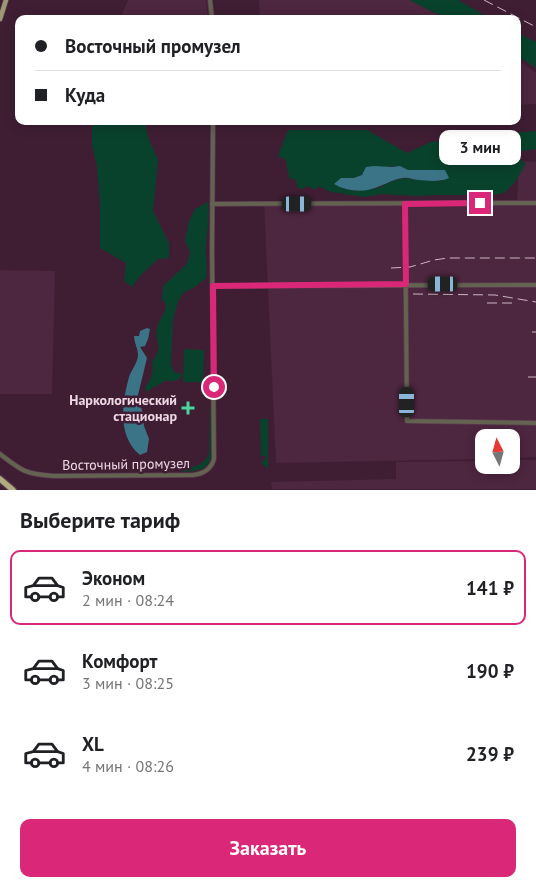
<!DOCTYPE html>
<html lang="ru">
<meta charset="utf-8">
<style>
body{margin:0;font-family:"PT Sans",sans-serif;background:#f6f6f6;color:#202124;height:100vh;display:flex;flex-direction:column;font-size:19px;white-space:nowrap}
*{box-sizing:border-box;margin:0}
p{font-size:16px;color:#757577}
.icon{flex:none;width:28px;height:28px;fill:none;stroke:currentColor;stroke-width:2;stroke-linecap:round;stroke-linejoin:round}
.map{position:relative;height:490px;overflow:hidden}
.sheet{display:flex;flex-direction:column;background:#fff;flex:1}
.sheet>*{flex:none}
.banner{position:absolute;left:15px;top:15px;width:506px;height:110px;border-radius:10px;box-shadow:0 2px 12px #0003;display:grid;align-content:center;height:110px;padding:0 20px;background:#fff}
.needle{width:32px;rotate:354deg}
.tools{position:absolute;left:475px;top:429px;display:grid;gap:10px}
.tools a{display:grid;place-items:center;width:45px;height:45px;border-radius:10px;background:#fff;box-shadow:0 2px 12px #0003;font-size:25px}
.end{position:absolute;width:22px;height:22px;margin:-11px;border:6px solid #db2777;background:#fff;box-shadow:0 0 0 2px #fff}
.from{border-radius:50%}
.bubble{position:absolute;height:35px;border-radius:10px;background:#fff;box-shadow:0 2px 12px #0003;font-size:16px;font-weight:700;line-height:35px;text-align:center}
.car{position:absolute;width:15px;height:30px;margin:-15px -8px;border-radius:6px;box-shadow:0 0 4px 1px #0007;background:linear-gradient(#222 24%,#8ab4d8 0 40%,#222 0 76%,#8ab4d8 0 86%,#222 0)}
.banner b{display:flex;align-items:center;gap:18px;height:48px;font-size:19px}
.banner b+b{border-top:1px solid #e0e0e0}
.banner i{width:12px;height:12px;background:#202124}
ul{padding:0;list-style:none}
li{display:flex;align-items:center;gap:15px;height:75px;margin:0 10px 8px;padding:0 10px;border:2px solid transparent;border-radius:10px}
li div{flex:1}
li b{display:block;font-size:19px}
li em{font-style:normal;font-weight:700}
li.selected{border-color:#db2777}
li>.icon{width:45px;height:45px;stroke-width:1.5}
h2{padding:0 20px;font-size:22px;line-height:60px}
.action{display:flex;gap:10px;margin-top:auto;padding:10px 20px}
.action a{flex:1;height:58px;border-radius:10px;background:#db2777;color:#fff;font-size:20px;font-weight:700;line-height:58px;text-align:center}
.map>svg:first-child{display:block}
</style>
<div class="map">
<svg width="536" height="490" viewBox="0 0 536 490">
<rect width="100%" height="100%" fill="#3f1e34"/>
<!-- built -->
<path fill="#4d263f" d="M128,0H206L208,19H120Z
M259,0H410L446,19H260Z
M518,60L536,73V104L518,105Z
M519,161L536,162V457L511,458V438H484V459L276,463L264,202L517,200Z
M0,270L55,271L52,394H0Z
M511,460H536V489H272L271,482L396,479V462L484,461V465H511Z"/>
<!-- green -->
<path fill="#09422c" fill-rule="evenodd" d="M409,0H458L491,19H447Z
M518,33L536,42V68L518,56Z
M92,121H144L149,140L158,160L153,211L169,243V258L158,259L140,276L132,287L124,281L126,263L100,248V207L97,166L92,145Z
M288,130H367L407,153L433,141L450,144L460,135L482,136L536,131V149L522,151L519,158L526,164L515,182L504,193L492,195H437L416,196L381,194L365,197L331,192L318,186L317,189L311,188L307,186L303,189L298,188L296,180L289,178L286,160L278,156ZM400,166L408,170H445L442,181L418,180L404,178L392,181L378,188L356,191L341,188V178H354L385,167Z
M208,202C210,218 207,230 206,246C205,257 208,267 206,278L195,287L183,293L178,302L173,319L171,365L175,373H182L181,378L174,381H165L146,392L145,388C151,379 154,373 152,362C165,344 154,344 157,328C159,319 165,315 166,305L162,299L163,286L187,264L190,253L185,240L189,221L195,209Z
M184,349L204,350L203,382H183Z
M210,407L212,410C212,423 216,456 207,465C201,472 190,471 181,472C192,464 201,469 209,454Z
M260,419H268V469L261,463L266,458L265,456H261Z"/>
<!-- water -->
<path fill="#3b7487" d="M374,166L392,167L400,166L408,170H445L449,178C440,182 429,181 418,180C413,180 408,177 403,178C394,179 388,183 380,186C365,193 348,192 334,184L341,178H354L362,175L366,167Z
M147,328L150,329L148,339L145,346L140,347L147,358L137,399L142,410L144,426L149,439L147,452L140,455C117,436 122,403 129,377C131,371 138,362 138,355C138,349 134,342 134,336H139L140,331Z"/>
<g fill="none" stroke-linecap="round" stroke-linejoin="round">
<defs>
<path id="minor" d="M210,0L212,19
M212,204L536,203
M405,204L407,421L536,423
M213,286L536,285
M0,454C22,471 25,474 54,476L193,475C203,474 211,469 214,459L212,250L213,121"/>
<path id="major" d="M0,19L6,0"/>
<path id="highway" d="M0,479L13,490"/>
</defs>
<!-- minor casing -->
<use href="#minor" stroke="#5b3c50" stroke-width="5.5"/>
<!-- major casing -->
<use href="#major" stroke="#5b3c50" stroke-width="6"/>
<!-- highway casing -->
<use href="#highway" stroke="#5b3c50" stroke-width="8"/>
<!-- minor -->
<use href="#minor" stroke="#646250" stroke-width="4"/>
<!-- major -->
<use href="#major" stroke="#9c9873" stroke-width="4.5"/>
<!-- highway -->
<use href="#highway" stroke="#b2ad80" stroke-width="5.5"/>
<!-- rail -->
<path stroke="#ceb5c3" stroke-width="1" stroke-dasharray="10 5" stroke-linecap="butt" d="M484,0L536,27
M391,268L410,267L434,260L448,258H536
M413,294L495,295L536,302
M487,303H512
M532,332H536
M528,377H536"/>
</g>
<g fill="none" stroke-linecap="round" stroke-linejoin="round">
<!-- route -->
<path stroke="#db2777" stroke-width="6" d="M214,387L213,286L406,284L405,204L480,203"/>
</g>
<!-- markers -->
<path fill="#4bd49b" stroke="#3f1e34" stroke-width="2" d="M185.5 400.5h5v5h5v5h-5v5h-5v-5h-5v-5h5z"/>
<g text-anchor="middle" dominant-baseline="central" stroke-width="5" stroke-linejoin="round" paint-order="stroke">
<!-- poi labels -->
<g font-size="14" font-weight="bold" fill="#efd8e5" stroke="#3f1e34" text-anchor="end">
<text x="177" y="400">Наркологический<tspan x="177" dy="16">стационар</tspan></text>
</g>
<!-- street labels -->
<g font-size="14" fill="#efd8e5" stroke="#3f1e34">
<text transform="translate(126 464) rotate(-1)">Восточный промузел</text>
</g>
</g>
</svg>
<div class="tools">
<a><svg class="needle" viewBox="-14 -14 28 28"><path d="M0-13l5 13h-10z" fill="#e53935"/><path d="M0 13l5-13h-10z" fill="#757577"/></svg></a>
</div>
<i class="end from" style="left:214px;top:387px"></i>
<i class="end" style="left:480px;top:203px"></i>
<div class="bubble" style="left:439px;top:130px;width:82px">3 мин</div>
<i class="car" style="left:297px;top:204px;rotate:90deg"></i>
<i class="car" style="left:443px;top:284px;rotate:270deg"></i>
<i class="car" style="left:407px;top:402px;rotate:0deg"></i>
<div class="banner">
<b><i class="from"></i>Восточный промузел</b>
<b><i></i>Куда</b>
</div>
</div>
<section class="sheet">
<h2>Выберите тариф</h2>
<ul>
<li class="selected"><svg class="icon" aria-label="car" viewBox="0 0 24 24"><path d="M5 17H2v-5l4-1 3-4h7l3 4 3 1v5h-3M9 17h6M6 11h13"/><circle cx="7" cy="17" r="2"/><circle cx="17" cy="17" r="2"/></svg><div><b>Эконом</b><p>2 мин · 08:24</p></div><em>141 ₽</em></li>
<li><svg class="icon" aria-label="car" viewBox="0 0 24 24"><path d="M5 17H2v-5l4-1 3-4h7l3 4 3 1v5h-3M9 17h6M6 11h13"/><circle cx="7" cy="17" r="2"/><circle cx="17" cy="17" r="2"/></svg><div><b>Комфорт</b><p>3 мин · 08:25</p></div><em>190 ₽</em></li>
<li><svg class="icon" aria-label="car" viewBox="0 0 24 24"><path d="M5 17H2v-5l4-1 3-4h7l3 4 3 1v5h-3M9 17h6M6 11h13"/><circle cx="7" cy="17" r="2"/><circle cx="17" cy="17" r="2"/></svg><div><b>XL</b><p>4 мин · 08:26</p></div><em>239 ₽</em></li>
</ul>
<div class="action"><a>Заказать</a></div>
</section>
